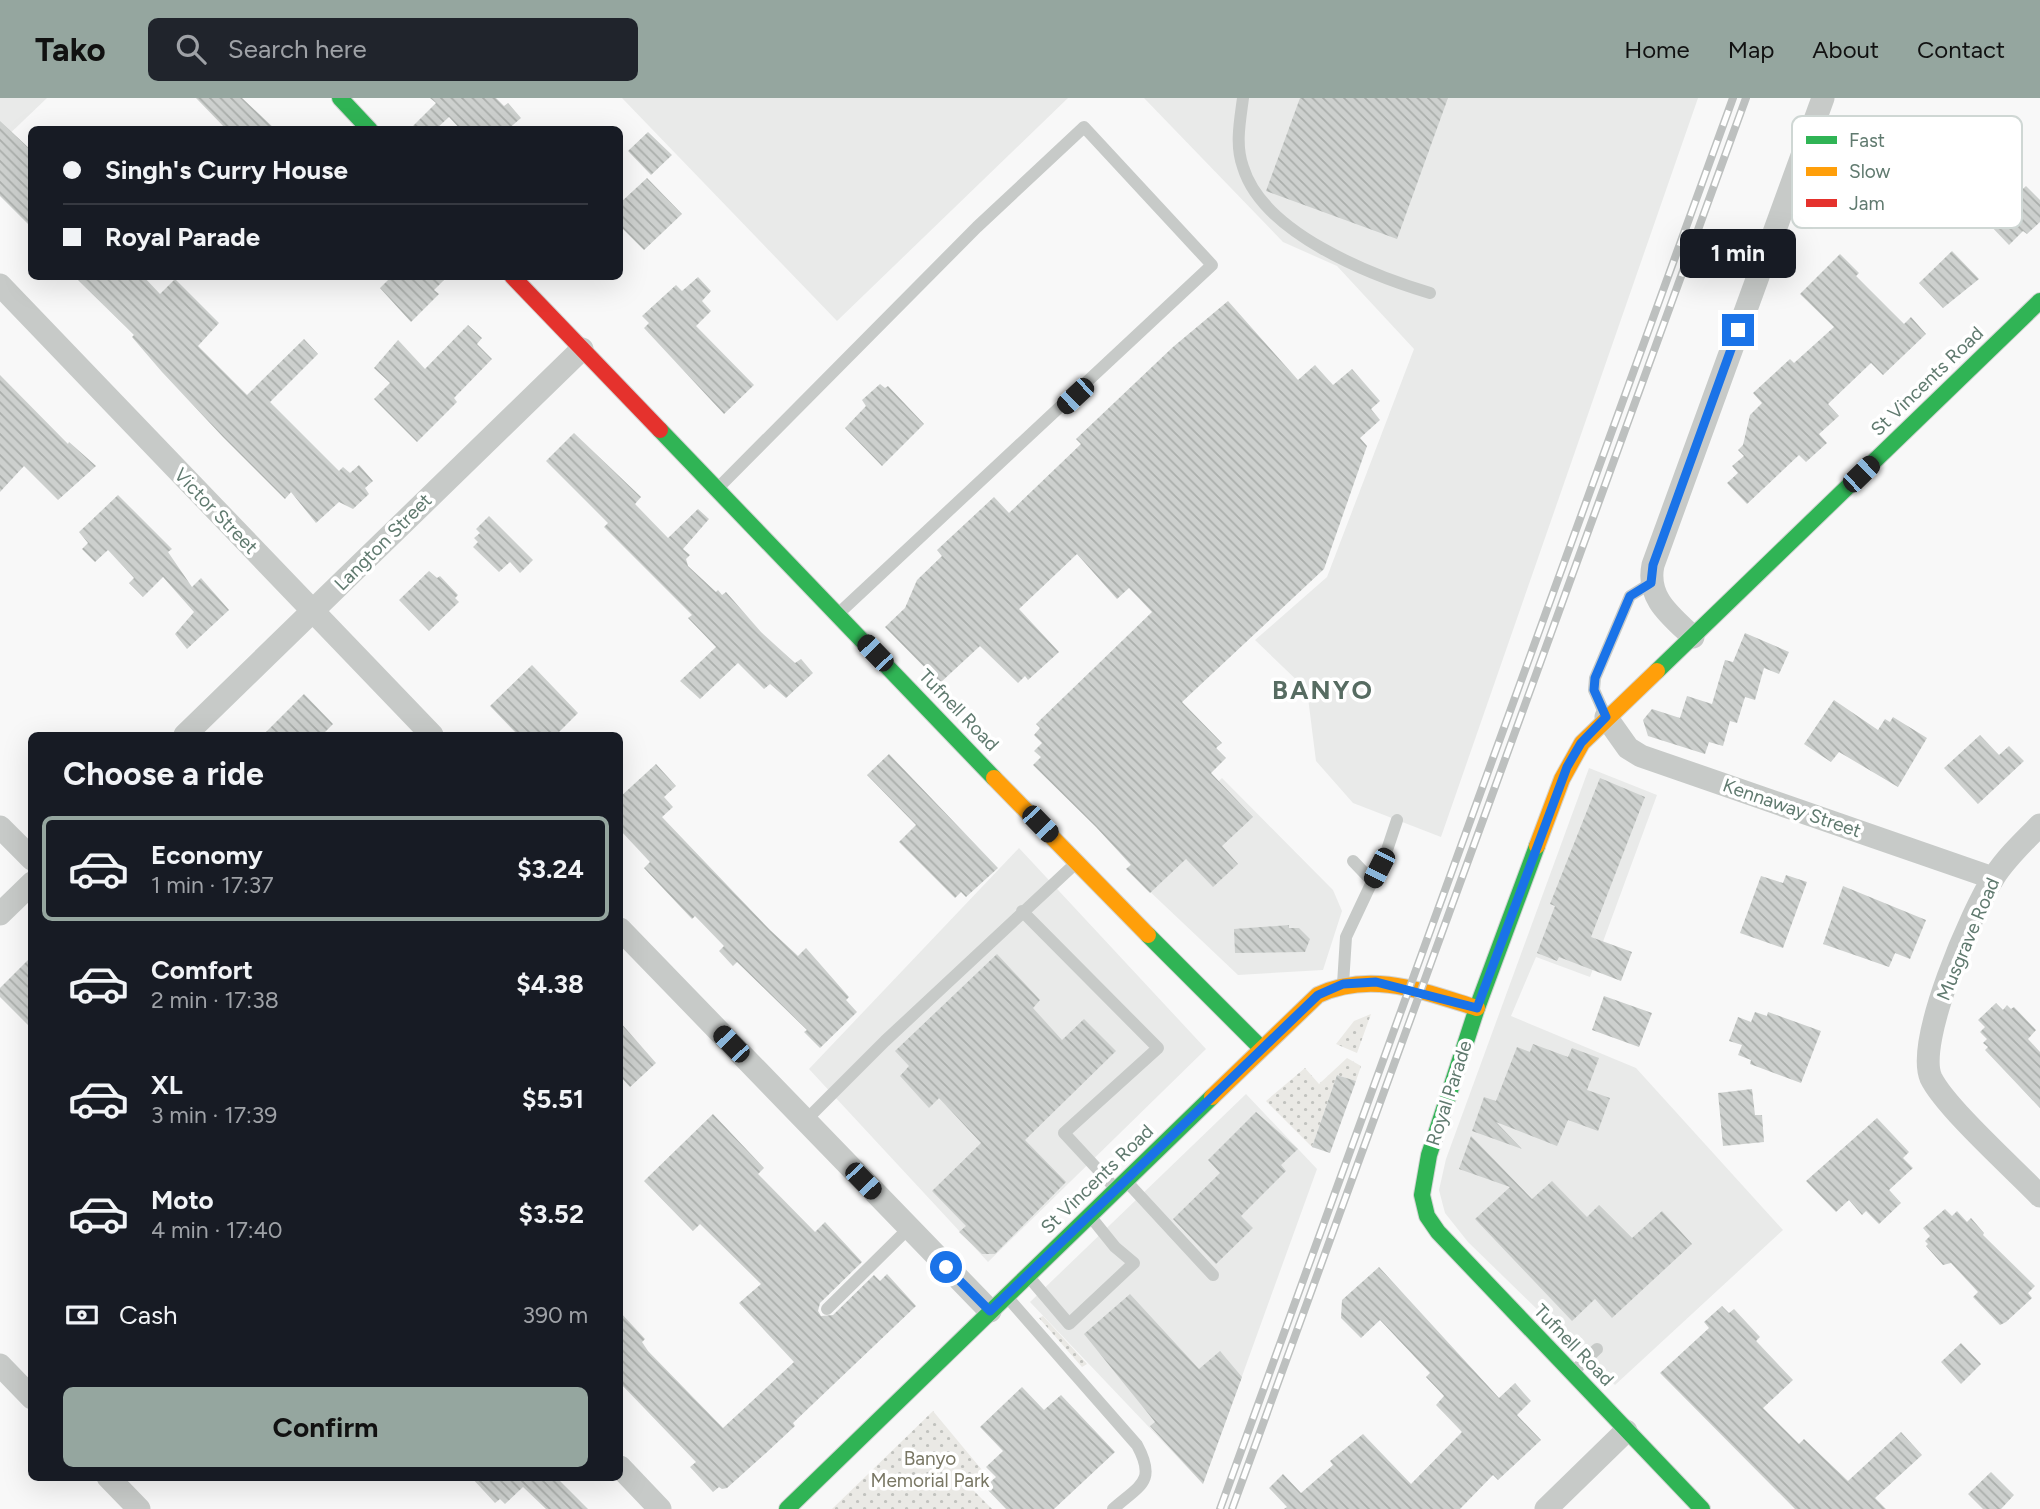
<!DOCTYPE html>
<meta charset="utf-8">
<style>
body{margin:0;font-family:Figtree,sans-serif;background:#20242c;color:#f1f3f6;height:100vh;display:flex;flex-direction:column;font-size:26px;white-space:nowrap}
*{box-sizing:border-box;margin:0}
p{font-size:23px;color:#9ea1a6}
.icon{flex:none;width:38px;height:38px;fill:none;stroke:currentColor;stroke-width:2;stroke-linecap:round;stroke-linejoin:round}
.map{position:relative;flex:1;overflow:hidden}
.details{position:absolute;left:28px;top:634px;width:595px;height:749px;display:flex;flex-direction:column;background:#171b24;border-radius:10px;box-shadow:0 7px 28px #0002}
.details>*{flex:none}
.top-card{position:absolute;left:28px;top:28px;width:595px;height:154px;border-radius:10px;box-shadow:0 7px 28px #0002;display:grid;align-content:center;height:154px;padding:0 35px;background:#171b24}
.end{position:absolute;width:32px;height:32px;margin:-16px;border:9px solid #1a73e8;background:#fff;box-shadow:0 0 0 4px #fff}
.from{border-radius:50%}
.bubble{position:absolute;height:49px;border-radius:10px;background:#171b24;box-shadow:0 7px 28px #0002;font-size:23px;font-weight:700;line-height:49px;text-align:center}
.car{position:absolute;width:21px;height:42px;margin:-21px -10px;border-radius:9px;box-shadow:0 0 5px 2px #0007;background:linear-gradient(#222 24%,#8ab4d8 0 40%,#222 0 76%,#8ab4d8 0 86%,#222 0)}
.top-card b{display:flex;align-items:center;gap:24px;height:66px;font-size:26px}
.top-card b+b{border-top:2px solid #363941}
.top-card i{width:18px;height:18px;background:#f1f3f6}
ul{padding:0;list-style:none}
li{display:flex;align-items:center;gap:21px;height:105px;margin:0 14px 10px;padding:0 21px;border:4px solid transparent;border-radius:10px}
li div{flex:1}
li b{display:block;font-size:26px}
li em{font-style:normal;font-weight:700}
li.current{border-color:#95a69f}
li>.icon{width:63px;height:63px;stroke-width:1.5}
h2{padding:0 35px;font-size:32px;line-height:84px}
.pay{display:flex;align-items:center;gap:18px;height:77px;padding:0 35px;font-size:26px}
.pay p{margin-inline-start:auto}
.primary-button{display:flex;gap:14px;margin-top:auto;padding:14px 35px}
.primary-button a{flex:1;height:80px;border-radius:10px;background:#95a69f;color:#111;font-size:28px;font-weight:700;line-height:80px;text-align:center}
header{display:flex;align-items:center;gap:42px;box-sizing:border-box;height:98px;padding:0 35px;background:#95a69f;color:#111}
header strong{font-size:33px}
nav{display:flex;gap:38px;margin-inline-start:auto;font-size:24px}
.search{width:490px;height:63px;background:#20242c;display:flex;align-items:center;gap:18px;box-sizing:border-box;padding:0 24px;border-radius:10px;color:#9ea1a6;font-size:26px}
.map>svg:first-child{display:block}
</style>
<header>
<strong>Tako</strong>
<div class="search"><svg class="icon" aria-label="search" viewBox="0 0 24 24"><circle cx="10" cy="10" r="6"/><path d="M15 15l6 6"/></svg>Search here</div>
<nav><a>Home</a><a>Map</a><a>About</a><a>Contact</a></nav>
</header>
<div class="map">
<svg width="2040" height="1411" viewBox="0 0 2040 1411">
<defs>
<pattern id="park-dots" width="8" height="8" patternUnits="userSpaceOnUse" patternTransform="scale(1.75)"><rect width="8" height="8" fill="#eae9e5"/><path d="M2 2h.1M6 6h.1" fill="none" stroke="#c1c2be" stroke-width="1.8" stroke-linecap="round"/></pattern>
<pattern id="building-back-hatch" width="6" height="6" patternUnits="userSpaceOnUse" patternTransform="scale(1.75)"><rect width="6" height="6" fill="#cdd0ce"/><path d="M-1 5l2 2M0 0l6 6M5-1l2 2" fill="none" stroke="#aaaeab"/></pattern>
</defs>
<rect width="100%" height="100%" fill="#f8f8f8"/>
<!-- built -->
<path fill="#e9eae9" d="M0,0H47L0,45Z
M622,0H1068L837,223Z
M1144,0H1698L1441,739L1353,705L1316,663L1307,592L1255,542L1327,479L1414,251L1337,168L1283,144Z
M1589,670L1657,697L1590,879L1536,859L1511,918L1636,970L1783,1132L1615,1287L1468,1144L1445,1115L1439,1092L1446,1061Z
M1222,680L1333,792L1342,813L1323,872L1238,877L1126,771Z
M1019,750L1206,951L988,1164L809,971Z
M1246,996L1317,1071L1203,1386L1030,1204Z"/>
<!-- park -->
<path fill="url(#park-dots)" d="M1371,916L1357,955L1336,946L1354,923Z
M1347,960L1361,968L1356,983L1337,977L1312,1049L1266,1003L1305,970L1319,986Z
M1043,1218L1087,1266L1082,1269L1039,1220Z
M933,1313L987,1378L973,1392L992,1411H832Z"/>
<!-- building -->
<path fill="url(#building-back-hatch)" d="M196,0H242L276,32H227Z
M430,0H496L504,8L508,5L521,20L507,32H461L449,19L435,32H409L436,5Z
M1300,0H1448L1397,141L1266,93Z
M0,23L32,53V130L0,98Z
M648,34L672,57L651,77L628,53Z
M647,80L682,116L644,152L620,128V105Z
M2026,88L2040,102V124L2027,136L2023,133L2009,147L1987,124Z
M1952,153L1979,181L1943,210L1919,185Z
M1840,156L1859,175L1856,178L1904,226L1911,219L1926,236L1883,277L1871,265L1828,306L1839,318L1819,336L1827,345L1806,364L1799,357L1747,406L1727,385L1738,375L1732,368L1744,358L1738,352L1743,347L1750,317L1762,305L1753,295L1790,261L1794,265L1834,229L1800,196Z
M74,178H143L160,196L175,181L219,225L198,248L247,297L304,241L318,256L270,304L339,373L343,369L350,375L359,367L373,383L365,390L369,396L353,411L339,404L316,425L291,394L285,401L223,339L162,274L132,239L134,237Z
M392,178H448L434,192L439,196L411,224L380,190Z
M698,179L711,193L702,203L711,213L696,228L754,287L724,316L644,230L649,225L642,218L676,187L682,193Z
M1228,203L1298,282L1315,267L1333,287L1352,271L1380,303L1371,311L1380,322L1360,340L1367,348L1324,471L1182,604L1222,645L1216,650L1226,660L1211,675L1253,719L1222,748L1238,766L1213,789L1186,761L1150,795L1126,771L1131,767L1096,729L1033,667L1041,659L1034,653L1042,645L1034,637L1040,630L1036,626L1152,514L1129,490L1117,501L1077,456L1019,511L1059,554L1028,582L1025,578L1018,585L980,548L940,585L885,529L905,510L917,482L942,458L937,452L994,399L1009,415L1081,346L1076,341L1173,249Z
M468,227L482,240L477,246L492,261L454,300L457,304L417,344L374,301L390,285L374,270L398,242L425,271Z
M0,277L68,346L69,344L96,368L58,402L24,368L0,394Z
M880,286L885,290L888,288L924,326L882,368L845,330L866,308L862,302Z
M574,335L641,399L635,406L668,440L698,411L709,421L683,451L690,457L686,461L688,468L716,494L718,492L722,497L726,494L761,534L795,565L801,561L813,575L786,600L770,586L764,591L738,565L700,601L680,583L716,549L688,520L692,517L604,429L608,425L546,363Z
M118,397L172,451L168,454L192,489L201,480L229,512L187,551L175,536L194,514L163,479L143,499L129,485L134,480L108,452L95,464L82,451L88,445L79,434Z
M489,418L533,462L520,475L510,464L499,474L473,449L478,444L474,440L480,435L476,431Z
M429,473L437,480L440,478L458,497L455,500L459,504L429,533L399,502Z
M1745,535L1789,554L1779,576L1764,570L1755,602L1745,599L1737,625L1730,623L1723,648L1709,644L1705,656L1648,638L1643,622L1652,611L1680,620L1687,598L1712,606L1725,562L1733,564Z
M532,567L578,615L556,637H518L490,608Z
M304,596L333,626L322,637H263Z
M1834,602L1878,632L1885,621L1890,624L1893,619L1927,640L1898,689L1839,654L1831,664L1804,646Z
M1980,637L1999,657L2009,648L2024,663L1978,706L1944,670Z
M889,656L998,770L966,799L961,794L955,800L899,744L916,727L867,677Z
M656,666L676,688L664,699L673,709L662,719L770,832L798,858L806,850L849,899L846,902L857,914L820,950L804,934L807,932L737,864L733,868L719,853L724,848L695,818L692,821L644,770L650,764L620,732V699Z
M1600,680L1645,699L1591,839L1632,854L1621,883L1559,859L1557,863L1537,855L1555,808L1550,806Z
M1786,777L1807,784L1783,850L1740,835L1761,778L1783,785Z
M1843,788L1926,822L1910,861L1895,855L1889,869L1823,846Z
M1289,827V830H1299L1310,841L1305,854L1235,855L1234,831Z
M997,856L1040,902L1033,910L1062,942L1084,921L1116,953L1025,1042L1066,1084L995,1156H982L959,1134L966,1128L932,1093L981,1045L939,1000L929,1010L900,978L909,968L895,953Z
M32,858V931L0,899V890Z
M1604,898L1652,915L1639,949L1592,932Z
M1996,905L2003,912L2007,907L2011,911L2014,909L2036,932L2028,941L2040,954V1010L1985,952L1988,949L1983,945L1987,941L1980,934L1985,929L1978,922Z
M1755,914L1767,918L1768,914L1821,933L1801,985L1750,966L1751,962L1738,957L1742,947L1729,943L1738,919L1751,924Z
M620,924L656,965L630,989L620,978Z
M1533,946L1568,959L1572,950L1599,960L1587,992L1610,1000L1598,1033L1568,1022L1557,1048L1496,1024L1522,1051L1472,1033L1484,999L1496,1003L1517,949L1530,954Z
M1337,977L1356,983L1330,1055L1312,1049Z
M1752,991L1755,1017H1762L1764,1044L1723,1048L1718,995Z
M1256,1014L1298,1051L1281,1067L1286,1073L1241,1118L1253,1130L1216,1166L1173,1121L1220,1075L1208,1062Z
M713,1016L764,1070L758,1076L815,1134L825,1124L862,1164L820,1205L818,1213L821,1218L833,1217L874,1177L880,1183L887,1176L916,1208L793,1325L795,1328L766,1355L727,1390L722,1391L719,1389L713,1394L690,1369L696,1364L620,1285V1214L645,1241L642,1244L648,1253L723,1330L794,1264L739,1205L761,1186L700,1126L693,1133L644,1083Z
M1877,1020L1909,1054L1903,1060L1913,1070L1889,1092L1901,1105L1879,1126L1866,1113L1862,1117L1849,1102L1836,1114L1806,1083Z
M1471,1038L1532,1101L1552,1083L1587,1119L1599,1107L1632,1140L1662,1113L1692,1146L1612,1220L1595,1201L1572,1223L1475,1121L1510,1089L1459,1071Z
M1945,1111L1952,1118L1957,1113L1967,1124L1971,1120L1984,1135L1983,1137L2035,1188L2028,1195L2032,1200L2006,1224L2000,1227L1973,1199L1978,1194L1951,1165L1943,1167L1926,1148L1928,1146L1925,1143L1930,1138L1923,1130Z
M1379,1169L1499,1300L1515,1285L1531,1303L1517,1317L1541,1342L1498,1382L1493,1377L1460,1411H1284L1287,1409L1269,1390L1283,1376L1301,1395L1333,1367L1330,1363L1363,1336L1411,1386L1462,1334L1436,1307L1444,1298L1426,1279L1430,1275L1380,1222L1361,1240L1341,1220L1342,1202Z
M1130,1196L1199,1271L1220,1253L1242,1279L1203,1386L1150,1328L1155,1324L1084,1236Z
M1722,1208L1729,1215L1734,1211L1760,1239L1756,1243L1793,1282L1763,1310L1799,1346L1804,1341L1848,1383L1901,1334L1922,1357L1875,1400L1886,1411H1795L1660,1275L1709,1230L1704,1224Z
M1961,1245L1981,1266L1961,1286L1941,1264Z
M1022,1289L1044,1312L1061,1297L1115,1354L1054,1411H1006L985,1389L996,1379L986,1369L1003,1353L980,1329Z
M1991,1374L2014,1397L2001,1411H1983L1968,1396Z
M471,1379H556L588,1411H546L523,1389L505,1406L500,1401L495,1405Z"/>
<g fill="none" stroke-linecap="round" stroke-linejoin="round">
<defs>
<path id="fast" d="M340,0L370,32
M660,332L994,680
M1657,573L2040,203
M1537,748L1477,910L1429,1057L1422,1097L1427,1118L1438,1134L1702,1411
M1148,837L1261,950
M787,1411L1212,999"/>
<path id="slow" d="M994,680L1148,837
M1537,748L1562,681L1582,645L1657,573
M1212,999L1318,897C1372,872 1424,894 1477,910"/>
<path id="jam" d="M512,178L660,332"/>
</defs>
<!-- fast casing -->
<use href="#fast" stroke="#d2d4d3" stroke-width="18"/>
<!-- slow casing -->
<use href="#slow" stroke="#d2d4d3" stroke-width="18"/>
<!-- jam casing -->
<use href="#jam" stroke="#d2d4d3" stroke-width="18"/>
<!-- lane -->
<path stroke="#c7cac8" stroke-width="12" d="M1243,0C1240,23 1235,47 1243,69C1263,135 1370,177 1430,195
M717,391L977,129L1084,29L1212,167L838,516
M1606,619L1594,592L1595,580L1630,498L1651,485
M1353,763L1372,783
M1022,813L1158,950L1064,1035L1115,1090
M1343,886L1346,839L1387,752L1397,722
M805,1023L885,943L1076,765
M1128,1085L1213,1177
M1028,1178L1069,1226L1134,1165L1115,1149L1090,1118
M1008,1200L1137,1347C1157,1384 1140,1387 1113,1411
M827,1211L909,1130
M1574,1273L1597,1251"/>
<!-- street -->
<path stroke="#c7cac8" stroke-width="23" d="M0,187L432,637
M1693,539C1671,518 1646,500 1653,467L1823,0
M1606,619L1628,650L1641,658L1993,780
M185,637L582,251
M2040,727C2024,743 2006,760 1994,779C1972,813 1915,944 1931,980C1945,1009 2014,1071 2040,1098
M0,729L32,761
M0,816L32,785
M620,831L990,1213
M0,1267L32,1300
M620,1369L660,1411
M108,1379L139,1411
M1546,1411L1626,1333"/>
<!-- fast -->
<use href="#fast" stroke="#30b455" stroke-width="16"/>
<!-- slow -->
<use href="#slow" stroke="#ff9f0a" stroke-width="16"/>
<!-- jam -->
<use href="#jam" stroke="#e5322d" stroke-width="16"/>
<defs>
<path id="rail" d="M1220,1411L1733,0
M1232,1411L1746,0"/>
</defs>
<!-- rail casing -->
<use href="#rail" stroke="#bdc0bf" stroke-width="8"/>
<!-- rail -->
<use href="#rail" stroke="#fff" stroke-width="5" stroke-dasharray="16" stroke-linecap="butt"/>
</g>
<g fill="none" stroke-linecap="round" stroke-linejoin="round">
<!-- route -->
<path stroke="#1a73e8" stroke-width="9" d="M946,1169L990,1213L1318,897L1343,886L1376,884L1477,910L1567,669L1581,645L1606,619L1594,592L1595,580L1630,498L1651,485L1653,467L1738,232"/>
</g>
<g text-anchor="middle" dominant-baseline="central" stroke-width="7" stroke-linejoin="round" paint-order="stroke">
<!-- street labels -->
<g font-size="19" fill="#607a6f" stroke="#fff">
<text transform="translate(1927 283) rotate(-44)">St Vincents Road</text>
<text transform="translate(216 413) rotate(46)">Victor Street</text>
<text transform="translate(383 444) rotate(-45)">Langton Street</text>
<text transform="translate(959 612) rotate(46)">Tufnell Road</text>
<text transform="translate(1792 710) rotate(19)">Kennaway Street</text>
<text transform="translate(1968 841) rotate(-67)">Musgrave Road</text>
<text transform="translate(1449 995) rotate(-72)">Royal Parade</text>
<text transform="translate(1097 1081) rotate(-44)">St Vincents Road</text>
<text transform="translate(1574 1247) rotate(46)">Tufnell Road</text>
</g>
<!-- park labels -->
<g font-size="19" fill="#797764" stroke="#fff">
<text x="930" y="1360">Banyo<tspan x="930" dy="22">Memorial Park</tspan></text>
</g>
<!-- district labels -->
<g font-size="26" font-weight="bold" letter-spacing="2" fill="#576c62" stroke="#fff">
<text x="1323" y="592">BANYO</text>
</g>
</g>
<!-- legend -->
<rect x="1792" y="18" width="230" height="112" rx="10" fill="#fff" stroke="#cfd7d4" stroke-width="2"/>
<rect x="1806" y="38" width="31" height="8" fill="#30b455"/>
<rect x="1806" y="69" width="31" height="9" fill="#ff9f0a"/>
<rect x="1806" y="101" width="31" height="8" fill="#e5322d"/>
<g font-size="19" fill="#607a6f">
<text x="1849" y="49">Fast</text>
<text x="1849" y="80">Slow</text>
<text x="1849" y="112">Jam</text>
</g>
</svg>
<i class="end from" style="left:946px;top:1169px"></i>
<i class="end" style="left:1738px;top:232px"></i>
<div class="bubble" style="left:1680px;top:131px;width:116px">1 min</div>
<i class="car" style="left:1075px;top:298px;rotate:227deg"></i>
<i class="car" style="left:1861px;top:376px;rotate:46deg"></i>
<i class="car" style="left:875px;top:555px;rotate:316deg"></i>
<i class="car" style="left:1040px;top:726px;rotate:136deg"></i>
<i class="car" style="left:1379px;top:770px;rotate:207deg"></i>
<i class="car" style="left:731px;top:946px;rotate:316deg"></i>
<i class="car" style="left:863px;top:1083px;rotate:136deg"></i>
<div class="top-card">
<b><i class="from"></i>Singh's Curry House</b>
<b><i></i>Royal Parade</b>
</div>
<section class="details">
<h2>Choose a ride</h2>
<ul>
<li class="current"><svg class="icon" aria-label="car" viewBox="0 0 24 24"><path d="M5 17H2v-5l4-1 3-4h7l3 4 3 1v5h-3M9 17h6M6 11h13"/><circle cx="7" cy="17" r="2"/><circle cx="17" cy="17" r="2"/></svg><div><b>Economy</b><p>1 min · 17:37</p></div><em>$3.24</em></li>
<li><svg class="icon" aria-label="car" viewBox="0 0 24 24"><path d="M5 17H2v-5l4-1 3-4h7l3 4 3 1v5h-3M9 17h6M6 11h13"/><circle cx="7" cy="17" r="2"/><circle cx="17" cy="17" r="2"/></svg><div><b>Comfort</b><p>2 min · 17:38</p></div><em>$4.38</em></li>
<li><svg class="icon" aria-label="car" viewBox="0 0 24 24"><path d="M5 17H2v-5l4-1 3-4h7l3 4 3 1v5h-3M9 17h6M6 11h13"/><circle cx="7" cy="17" r="2"/><circle cx="17" cy="17" r="2"/></svg><div><b>XL</b><p>3 min · 17:39</p></div><em>$5.51</em></li>
<li><svg class="icon" aria-label="car" viewBox="0 0 24 24"><path d="M5 17H2v-5l4-1 3-4h7l3 4 3 1v5h-3M9 17h6M6 11h13"/><circle cx="7" cy="17" r="2"/><circle cx="17" cy="17" r="2"/></svg><div><b>Moto</b><p>4 min · 17:40</p></div><em>$3.52</em></li>
</ul>
<div class="pay"><svg class="icon" aria-label="cash" viewBox="0 0 24 24"><path d="M3 7h18v10H3z"/><circle cx="12" cy="12" r="2"/></svg>Cash<p>390 m</p></div>
<div class="primary-button"><a>Confirm</a></div>
</section>
</div>
